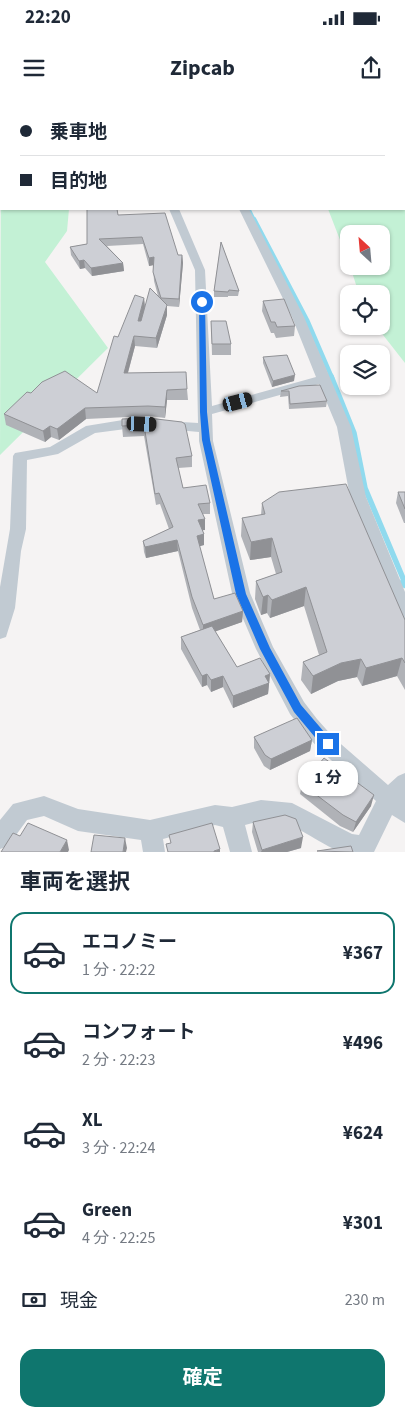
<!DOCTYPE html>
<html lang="ja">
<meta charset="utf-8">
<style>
body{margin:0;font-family:"Source Sans 3","Noto Sans JP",sans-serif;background:#f6f6f7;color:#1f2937;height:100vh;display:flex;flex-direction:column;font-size:19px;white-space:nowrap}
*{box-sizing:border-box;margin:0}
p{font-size:16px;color:#747a83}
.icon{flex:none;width:28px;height:28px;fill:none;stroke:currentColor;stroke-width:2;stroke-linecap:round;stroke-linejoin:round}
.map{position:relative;height:752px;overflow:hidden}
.panel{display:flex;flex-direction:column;background:#fff;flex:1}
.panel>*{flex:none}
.banner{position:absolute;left:0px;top:0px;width:405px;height:110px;box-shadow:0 1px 4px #0004;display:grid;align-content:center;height:110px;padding:0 20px;background:#fff}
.needle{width:32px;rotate:334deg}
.fabs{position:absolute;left:340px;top:125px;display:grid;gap:10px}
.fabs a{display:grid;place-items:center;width:50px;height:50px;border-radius:10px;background:#fff;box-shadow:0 1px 4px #0004;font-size:25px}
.end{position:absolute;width:22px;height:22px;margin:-11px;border:6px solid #1a73e8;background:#fff;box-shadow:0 0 0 2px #fff}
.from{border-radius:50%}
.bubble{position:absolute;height:35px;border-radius:15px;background:#fff;box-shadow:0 1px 4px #0004;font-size:16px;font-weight:700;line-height:35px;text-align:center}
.car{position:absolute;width:15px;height:30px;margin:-15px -8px;border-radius:6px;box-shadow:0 0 4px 1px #0007;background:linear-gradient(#222 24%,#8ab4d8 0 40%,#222 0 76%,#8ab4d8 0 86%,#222 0)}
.banner b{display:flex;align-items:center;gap:18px;height:48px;font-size:19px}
.banner b+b{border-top:1px solid #e0e1e3}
.banner i{width:12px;height:12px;background:#1f2937}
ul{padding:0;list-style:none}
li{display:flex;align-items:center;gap:15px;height:82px;margin:0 10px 8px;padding:0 10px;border:2px solid transparent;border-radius:15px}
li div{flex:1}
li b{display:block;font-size:19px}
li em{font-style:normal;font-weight:700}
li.active{border-color:#0f766e}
li>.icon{width:45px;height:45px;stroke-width:1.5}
h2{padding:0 20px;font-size:22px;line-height:60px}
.pay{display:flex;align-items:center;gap:12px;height:55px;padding:0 20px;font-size:19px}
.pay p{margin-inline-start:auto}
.cta{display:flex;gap:10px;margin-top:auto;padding:10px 20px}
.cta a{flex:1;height:58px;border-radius:15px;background:#0f766e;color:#fff;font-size:20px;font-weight:700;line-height:58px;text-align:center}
.status{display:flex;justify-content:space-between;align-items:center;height:35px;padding:0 25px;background:#fff;direction:ltr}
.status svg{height:14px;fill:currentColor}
header{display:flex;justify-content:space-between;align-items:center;height:65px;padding:0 20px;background:#fff;font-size:22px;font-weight:700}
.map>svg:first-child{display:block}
</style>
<div class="status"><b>22:20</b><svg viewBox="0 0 49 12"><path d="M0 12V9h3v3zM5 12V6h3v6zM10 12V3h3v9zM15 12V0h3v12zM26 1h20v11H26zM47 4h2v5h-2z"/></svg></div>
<header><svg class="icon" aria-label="menu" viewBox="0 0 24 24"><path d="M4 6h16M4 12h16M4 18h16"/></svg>Zipcab<svg class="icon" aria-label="share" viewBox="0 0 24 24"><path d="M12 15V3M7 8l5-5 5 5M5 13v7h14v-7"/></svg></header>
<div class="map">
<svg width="405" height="752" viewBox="0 0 405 752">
<rect width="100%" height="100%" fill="#f5f3f3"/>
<!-- green -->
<path fill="#c3f1d5" d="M281,0H405V263L376,226H381V194H359L350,166H381V134H349V163L328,109H404V1Z
M1,24V109H69L67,131L45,162L108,248L0,355Z"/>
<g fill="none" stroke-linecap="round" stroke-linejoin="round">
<!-- stream-far3 -->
<path stroke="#90daee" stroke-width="3" d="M180,0L184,1
M249,109L255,121"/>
<!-- stream-far2 -->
<path stroke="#90daee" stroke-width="4.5" d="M254,119L307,220L332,278"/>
<!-- stream-far1 -->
<path stroke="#90daee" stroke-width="5.5" d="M331,276L354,333L365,388L405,483"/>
<!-- stream -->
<path stroke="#90daee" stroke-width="8" d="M404,482L405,484"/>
<!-- minor -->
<path fill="#c1cad2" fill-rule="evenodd" d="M31,0H47L48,1H32Z
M146,0H154V1H146Z
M169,109H179L205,170L212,306L316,277L292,217L239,109H249L304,217L351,327L366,397L405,492V521L399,519L396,514L350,397L337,327L319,284L212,314L213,341L250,493L273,547L304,602L317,619L334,638L388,685L398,676L405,673V723L392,715L374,752C364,752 348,752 339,751C301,735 290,712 245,725L252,752H230L223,727L215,725L163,739L165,752H143L141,740L78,731L44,716L27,720L8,746L0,749V720L13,704L44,696L78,709L150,720L215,705L232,707L261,700L292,703L352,734L359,735L376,701L320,650L303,631L290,614L256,549L232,493L199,341V332L166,329L161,328L159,325L161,322L166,321L198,323L195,170Z
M129,319L146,320L148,323L146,326L141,327L95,333L58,354L27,360L26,429L21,451L15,508L6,537L0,539V487L10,429L13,356L15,353L50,347L86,326Z"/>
</g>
<!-- wall -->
<path fill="#b0b2b7" d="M118,115L178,155H182L183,163L179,207L167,206V215L157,248L135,246L128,273L187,289L188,300H167L165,318L149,316L86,319L59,340L51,337L45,342L6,325L4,314L31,293H97L118,237L144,198L145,208L158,196L154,181L153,165L149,166L143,144L107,146L123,163L124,171L92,176L85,168L80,169L71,155L70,147L87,144Z
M221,142L239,191L238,196H228V197H214V191Z
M263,201L295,226L294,236L276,238L274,233H271L262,211Z
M211,221L231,244V255H212Z
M263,257L294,281L272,287L263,263Z
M320,285L327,301L326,307L289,309L288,296L280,297L281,291Z
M148,318L192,356V367L178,368L183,388L210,403V414H203L205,419V430H202L204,434V445L199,446L214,499L243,511L242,522L215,531L237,567L270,574L268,594L233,608L223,587L211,592L207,585L202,587L181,549V537L200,530L192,508L178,451L146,458L144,452L143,441L169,429L160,404L156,405L144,336L123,337L122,326Z
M398,392H405V423H404L396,403Z
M262,403L405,520V590L397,576L362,586L357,577L338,581L311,594L301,580L303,562L319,555L304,506L270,518L267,513L261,515L255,499L256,481L276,474L271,457L250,460L241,436L242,418L261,415Z
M254,637L312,640L310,651L270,670L264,666L254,648Z
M302,684L371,706L353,732L340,726L300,694Z
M253,722L301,748L287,752H258L252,732Z"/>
<!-- shaded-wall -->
<path fill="#909195" d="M182,155L183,163L179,207V199Z
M154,157V165L149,166V158Z
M84,160L85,168L80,169L79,161Z
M123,163L124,171L92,176L91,168Z
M144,198L145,208L139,231L138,221Z
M167,205V215L157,248L156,238Z
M134,236L135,246L125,283L124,273Z
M295,275L294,281L272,287L273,281Z
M167,290V300L165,318V307Z
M85,308L86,319L59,340L57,329Z
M50,326L51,337L45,342L43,331Z
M205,419V430L198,431V420Z
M204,434V445L197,447V436Z
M272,438L271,457L250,460L251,442Z
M177,440L178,451L146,458L145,447Z
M306,487L304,506L270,518L272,500Z
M268,495L267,513L261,515L263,497Z
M243,511L242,522L203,536V525Z
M402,558L397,576L362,586L366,568Z
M361,559L357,577L338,581L311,594L313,576L341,563Z
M207,574V585L202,587V576Z
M270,574L268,594L233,608V596L265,576Z
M223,576V587L211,592V580Z
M312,640L310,651L270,670L271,659Z
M374,695L371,706L353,732L356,722Z
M303,737L301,748L287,752H261L262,750Z
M125,738L127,748L126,752H123Z
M67,740L69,750L68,752H60Z
M220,749V752H214V751Z"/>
<!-- building -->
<path fill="#cdcfd5" stroke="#909195" d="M0,18H1V30L0,28Z
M87,109H117L118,115L165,113L178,155H182L179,199L161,198L153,172L154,157L149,158L142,137L99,139L123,163L91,168L84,160L79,161L70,147L87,144Z
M221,142L239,191L229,190L228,192L214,191Z
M150,188L167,205L156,238L134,236L124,273L186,272L187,289L167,290L165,307L148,306L85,308L57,329L50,326L43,331L4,314L27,292L31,293L42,282L65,271L97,293L114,236L118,237L135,195L144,198L138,221H141Z
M284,199L295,226L277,227L275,222H271L263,201Z
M211,221H226L231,244H212Z
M287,255L295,275L273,281L263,257Z
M320,285L327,301L290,304L289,291H281L299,286Z
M148,318L182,322L185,324L192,356L176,358L183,388L206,385L210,403L198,404L205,419L198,420L204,434L197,436L214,499L235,493L243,511L203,525L192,497L177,440L145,447L143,441L173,427L159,393L155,394L144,325L122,326V319Z
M346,384L405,520V563L402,558L366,568L361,559L341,563L313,576L303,562L327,552L306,487L272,500L268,495L263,497L256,481L282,472L272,438L251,442L242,418L265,414L262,403L279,392Z
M398,392H405V409Z
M212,526L237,567L260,558L270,574L265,576L269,583L233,596L223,576L211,580L207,574L202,576L181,537Z
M297,618L312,640L271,659L265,655L254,637Z
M324,658L374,695L356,722L343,715L302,684Z
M285,715L296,719L303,737L262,750L253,722Z
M28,723L67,740L60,752H1L13,733L20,736Z
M212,723L220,749L214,751V752H168L166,744L171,743L169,735Z
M94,735L125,738L123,752H91Z
M351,746L353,752L317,751Z"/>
<!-- route -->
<path fill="#1a73e8" d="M202,200L205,202L207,312L210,340L246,494L270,548L301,605L331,640L333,644L331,648L328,649L324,648L294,612L260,549L236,494L202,340L200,312L199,202Z"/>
</svg>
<div class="fabs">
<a><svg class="needle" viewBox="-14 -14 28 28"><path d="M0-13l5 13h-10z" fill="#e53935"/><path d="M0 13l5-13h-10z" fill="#747a83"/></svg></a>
<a><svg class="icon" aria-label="locate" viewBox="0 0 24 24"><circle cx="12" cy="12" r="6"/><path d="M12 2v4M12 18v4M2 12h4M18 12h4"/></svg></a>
<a><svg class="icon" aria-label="layers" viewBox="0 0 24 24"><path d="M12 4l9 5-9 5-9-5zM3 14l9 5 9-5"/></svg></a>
</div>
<i class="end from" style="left:202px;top:202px"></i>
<i class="end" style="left:328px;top:644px"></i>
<div class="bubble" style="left:298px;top:661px;width:60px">1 分</div>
<i class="car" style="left:238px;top:302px;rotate:75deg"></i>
<i class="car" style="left:142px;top:324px;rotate:92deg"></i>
<div class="banner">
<b><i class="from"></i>乗車地</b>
<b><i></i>目的地</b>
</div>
</div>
<section class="panel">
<h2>車両を選択</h2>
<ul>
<li class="active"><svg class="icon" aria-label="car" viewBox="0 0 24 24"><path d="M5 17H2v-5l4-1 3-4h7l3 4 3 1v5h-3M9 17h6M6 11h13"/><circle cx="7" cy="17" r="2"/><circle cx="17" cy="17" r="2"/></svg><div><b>エコノミー</b><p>1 分 · 22:22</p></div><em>¥367</em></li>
<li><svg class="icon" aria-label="car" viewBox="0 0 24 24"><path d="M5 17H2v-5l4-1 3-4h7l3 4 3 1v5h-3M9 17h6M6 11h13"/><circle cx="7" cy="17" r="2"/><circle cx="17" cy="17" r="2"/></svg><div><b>コンフォート</b><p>2 分 · 22:23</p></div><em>¥496</em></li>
<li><svg class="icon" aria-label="car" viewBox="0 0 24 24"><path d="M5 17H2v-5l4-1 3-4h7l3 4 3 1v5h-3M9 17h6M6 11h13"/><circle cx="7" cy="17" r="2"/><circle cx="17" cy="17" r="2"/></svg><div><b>XL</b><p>3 分 · 22:24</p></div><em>¥624</em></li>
<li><svg class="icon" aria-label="car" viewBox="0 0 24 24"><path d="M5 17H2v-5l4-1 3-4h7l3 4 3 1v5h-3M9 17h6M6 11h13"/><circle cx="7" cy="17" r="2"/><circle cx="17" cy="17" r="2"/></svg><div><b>Green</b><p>4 分 · 22:25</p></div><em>¥301</em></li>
</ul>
<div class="pay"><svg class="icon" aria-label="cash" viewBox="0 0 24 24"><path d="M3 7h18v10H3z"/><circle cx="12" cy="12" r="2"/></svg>現金<p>230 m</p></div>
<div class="cta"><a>確定</a></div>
</section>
